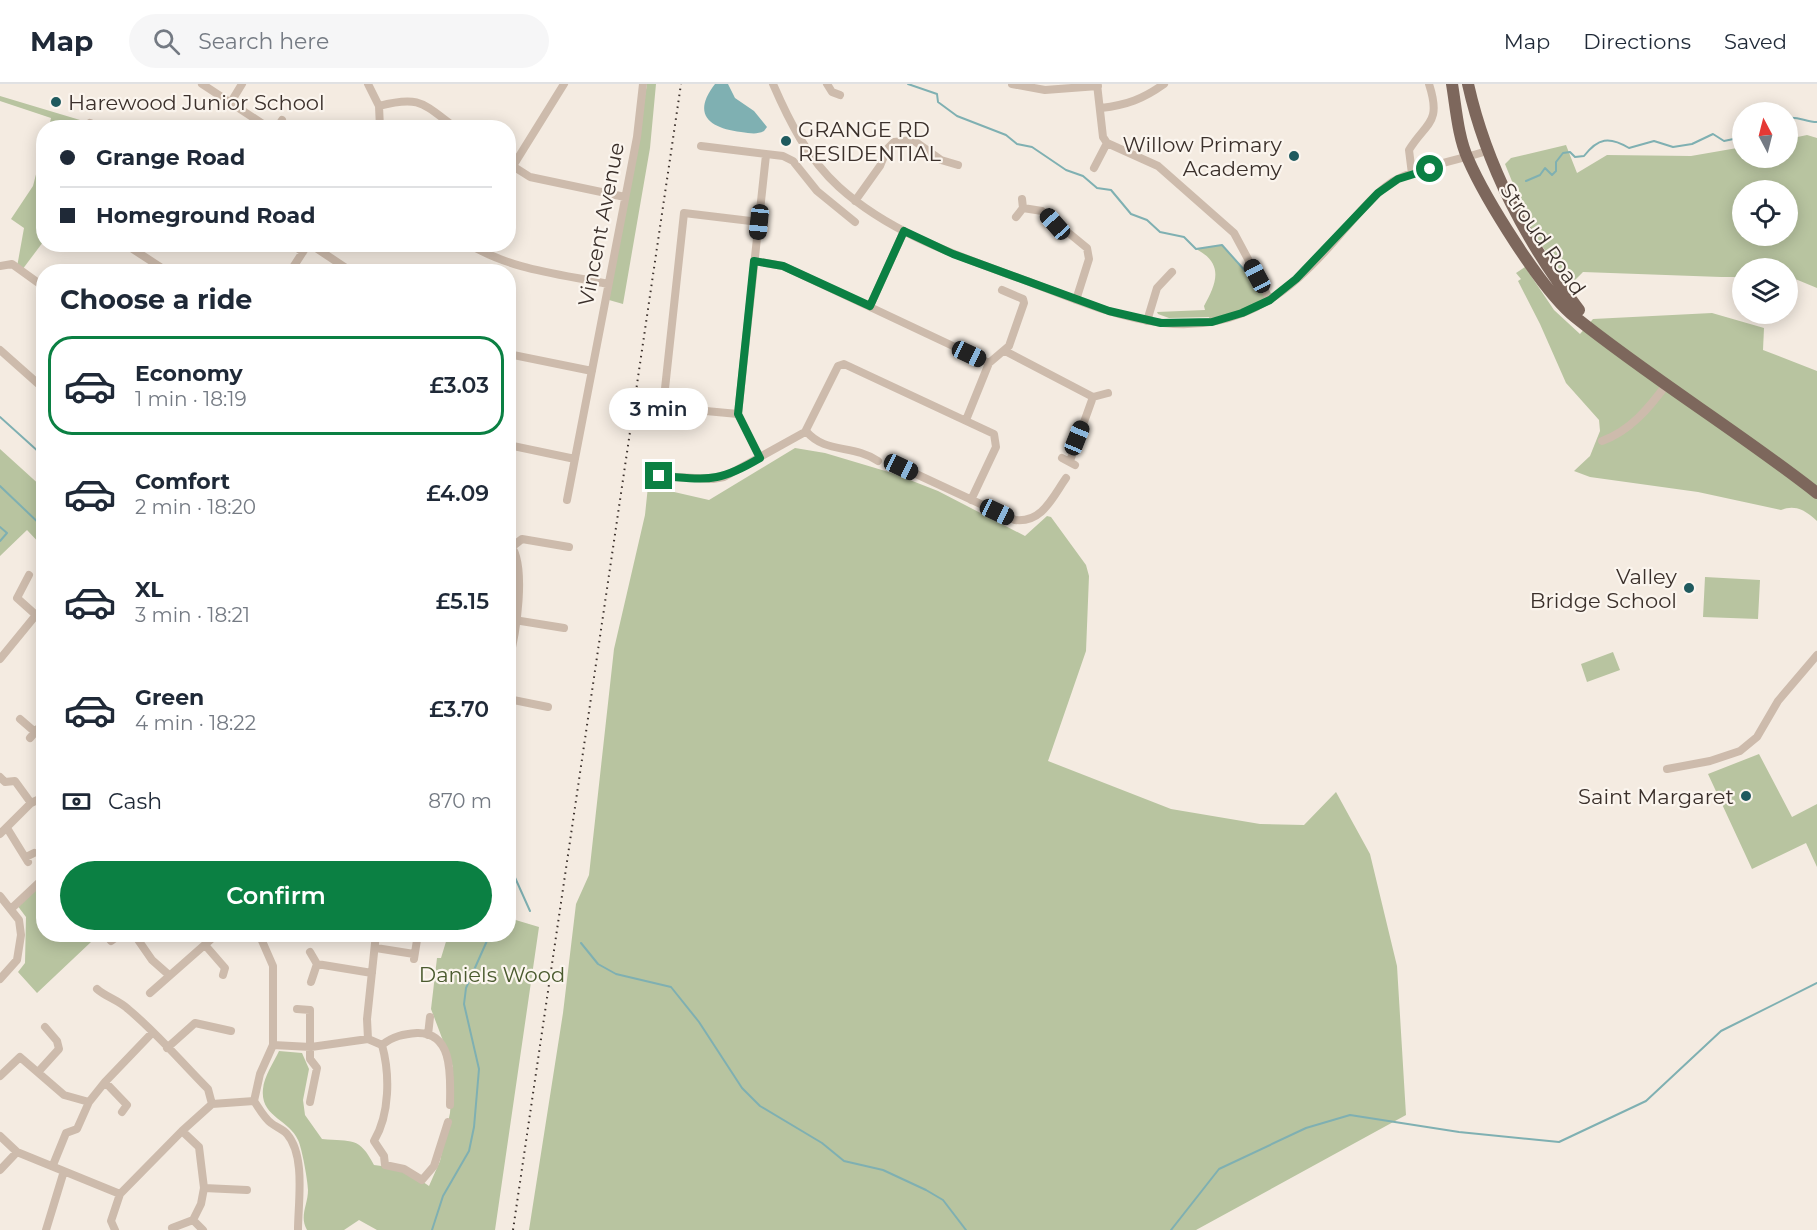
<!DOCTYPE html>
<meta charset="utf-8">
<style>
body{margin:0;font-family:Montserrat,sans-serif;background:#f6f6f7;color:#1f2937;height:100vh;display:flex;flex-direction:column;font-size:22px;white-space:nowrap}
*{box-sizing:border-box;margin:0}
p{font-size:20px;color:#747a83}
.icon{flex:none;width:33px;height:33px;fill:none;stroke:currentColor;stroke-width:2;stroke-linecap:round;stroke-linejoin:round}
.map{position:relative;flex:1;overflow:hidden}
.details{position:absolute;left:36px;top:180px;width:480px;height:678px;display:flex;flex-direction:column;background:#fff;border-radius:24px;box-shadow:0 3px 15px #0003}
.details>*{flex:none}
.hud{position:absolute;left:36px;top:36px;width:480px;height:132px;border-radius:24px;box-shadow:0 3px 15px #0003;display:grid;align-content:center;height:132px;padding:0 24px;background:#fff}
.needle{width:39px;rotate:353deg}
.buttons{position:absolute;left:1732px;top:18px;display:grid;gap:12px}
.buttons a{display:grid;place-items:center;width:66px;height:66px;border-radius:50%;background:#fff;box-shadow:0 3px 15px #0003;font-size:30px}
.end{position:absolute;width:27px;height:27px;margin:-14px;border:8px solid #0b8043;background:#fff;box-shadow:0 0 0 3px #fff}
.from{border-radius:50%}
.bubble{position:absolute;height:42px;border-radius:21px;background:#fff;box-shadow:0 3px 15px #0003;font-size:20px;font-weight:600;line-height:42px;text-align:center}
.car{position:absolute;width:18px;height:36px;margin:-18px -9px;border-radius:8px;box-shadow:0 0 4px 2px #0007;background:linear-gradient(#222 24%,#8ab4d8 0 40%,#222 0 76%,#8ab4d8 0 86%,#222 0)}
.hud b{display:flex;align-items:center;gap:21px;height:57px;font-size:22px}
.hud b+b{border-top:2px solid #e0e1e3}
.hud i{width:15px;height:15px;background:#1f2937}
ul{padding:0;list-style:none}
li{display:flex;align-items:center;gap:18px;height:99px;margin:0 12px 9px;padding:0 12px;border:3px solid transparent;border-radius:24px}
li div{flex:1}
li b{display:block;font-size:22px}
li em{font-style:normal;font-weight:600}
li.selected{border-color:#0b8043}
li>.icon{width:54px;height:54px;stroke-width:1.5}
h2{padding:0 24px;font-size:27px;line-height:72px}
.pay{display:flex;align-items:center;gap:15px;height:66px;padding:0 24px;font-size:22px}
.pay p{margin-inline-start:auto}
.primary-button{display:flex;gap:12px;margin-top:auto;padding:12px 24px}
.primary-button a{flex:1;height:69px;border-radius:36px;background:#0b8043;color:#fff;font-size:24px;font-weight:600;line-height:69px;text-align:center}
header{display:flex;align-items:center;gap:36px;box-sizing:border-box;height:84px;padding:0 30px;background:#fff;border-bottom:2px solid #e0e1e3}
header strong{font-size:28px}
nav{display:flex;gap:33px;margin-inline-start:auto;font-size:21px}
.search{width:420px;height:54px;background:#f6f6f7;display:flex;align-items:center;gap:15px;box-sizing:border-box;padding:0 21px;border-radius:33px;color:#747a83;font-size:22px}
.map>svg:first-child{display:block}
</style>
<header>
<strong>Map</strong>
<div class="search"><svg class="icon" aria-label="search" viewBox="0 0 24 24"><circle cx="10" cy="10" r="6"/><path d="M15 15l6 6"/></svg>Search here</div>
<nav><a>Map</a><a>Directions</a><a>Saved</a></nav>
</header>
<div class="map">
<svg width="1817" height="1146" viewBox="0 0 1817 1146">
<rect width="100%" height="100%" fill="#f4ebe1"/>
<!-- green -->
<path fill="#b8c4a0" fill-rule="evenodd" d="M647,0H656L650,64L623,220L609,216Z
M0,12L90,39L88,43H49L51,34L0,17Z
M1807,51L1817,54V204L1788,192V184H1743V193H1721L1583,188L1569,202L1532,147L1505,80L1511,74L1566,61L1577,89L1607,71L1691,72L1743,63V74H1788V55ZM1743,106H1788V152H1743Z
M43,63V158L22,186L17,183L24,144L11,135L33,102Z
M1222,161L1270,216L1212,238L1209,233L1169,234L1158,230L1157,228L1205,226L1204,222C1216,200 1225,180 1196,165Z
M1525,183L1554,226L1580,250L1593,235L1712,229L1764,244L1763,266L1817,287V437C1806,427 1796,420 1781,426L1698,408L1590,393L1574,387L1590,372L1600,347L1599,336L1566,299L1540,240L1518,197L1521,195L1516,189Z
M795,364L825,369L892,389L938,407L1025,452L1047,432L1051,433L1086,481L1089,492L1086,567L1048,677L1171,725L1260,740L1304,741L1336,708L1370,770L1397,882L1406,1031L1196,1146H529L563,929L576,820L589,791L614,565L645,431L648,402L709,416Z
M0,365L43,404V463L27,446L0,472Z
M1705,493L1760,496L1758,535L1703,533Z
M1613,568L1620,586L1587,598L1581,580Z
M1759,670L1792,733L1817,720V783L1806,759L1752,785L1708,690Z
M36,802L43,810L44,850L84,851L91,858L37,909L18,888L25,879L26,833L17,821Z
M509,834L539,843L495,1146H377L359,1136L344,1146H307C299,1132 308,1121 308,1106C308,1098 302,1064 298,1056C289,1035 260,1033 263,1005C264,992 274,978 279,967L302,969L309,985L303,1016L305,1031L322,1055C352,1058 359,1052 374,1081L404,1085L429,1102L440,1077L450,1029L453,983L431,925L437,874H441L448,851L508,850Z"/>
<!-- water -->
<path fill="#7fb0b2" d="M715,0H728L735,14L754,27L767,43L764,47C756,51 750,49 741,48C710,44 691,31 715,0Z"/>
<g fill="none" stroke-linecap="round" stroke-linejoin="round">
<!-- stream -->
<path stroke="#7fb0b2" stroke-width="2" d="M908,0L937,10L938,18L957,32L1006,51L1017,60L1032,63L1066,86L1083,92L1097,104L1111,106L1131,130L1147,136L1160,148L1184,153L1196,165L1222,161L1247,189
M1788,34C1798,32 1806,38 1817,38
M1526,97L1540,91L1545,84L1552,91L1556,87V78L1563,69L1570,68L1575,73L1584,72C1598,54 1609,52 1629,64L1654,57L1673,63L1692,60L1713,50L1724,57L1743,53
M0,333L40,369L44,378
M0,402L44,444
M0,443L7,449L0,457
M508,778L530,827
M581,859L598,880L616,890L671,903L699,938L742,1004L760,1022L822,1059L844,1077L883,1086L926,1106L943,1116L966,1146
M432,1146L443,1112L469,1067L474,1043L479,985L464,920L466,904L490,850
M1171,1146L1219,1085L1306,1044L1350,1031L1459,1048L1559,1058L1646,1017L1721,947L1817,899"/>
<!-- street -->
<path stroke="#cdbbac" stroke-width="8" d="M202,0L269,44
M368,0L379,22L380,44
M773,0C789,37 808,75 839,103C893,152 965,174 1032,199C1074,215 1118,234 1163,239C1190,242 1218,239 1243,229C1284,213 1316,179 1344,146C1358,130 1374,110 1392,98C1417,83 1459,76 1487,67
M827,0L832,8L840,11
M1012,0L1045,6L1098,2
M231,18L242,0
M379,22C421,11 423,20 456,44
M1101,24C1127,21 1143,15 1164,0
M90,39L102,44
M277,44L282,36
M1107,59L1158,82L1234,149L1270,216
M701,62L783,72L793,77L817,107L855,138
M508,79L530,93L625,113
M513,82L564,0
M1094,84L1107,59L1103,53L1097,0
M1412,90L1409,66C1426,38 1442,40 1429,0
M855,117L880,82L887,65L894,58L913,56L941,76L958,81
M1023,124L1042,127L1087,164L1089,175L1076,216
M1016,133L1023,124L1022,115
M125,160L168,188
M291,160L303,168
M310,160L352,188
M469,160C511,186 561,190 608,200
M754,177L783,182L989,279
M0,182L12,180L44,203
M290,188L308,160
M870,222L904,147
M1147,237L1157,204L1172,188
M0,266L44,305
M1005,267L1093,313
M508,270L592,287
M738,330L663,323L684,129L759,138
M738,330L766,71
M738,330L760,374
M966,336L989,279L1009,262L1024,219L1023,215L1002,206
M806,347C825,370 853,360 878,377
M1602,357C1630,347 1649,324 1666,301
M508,361L575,375
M1062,374L1075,381
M1070,377L1093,313L1108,309
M895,384L901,383L1015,436C1042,439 1052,414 1066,394
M659,392L713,395L724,393L805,348L838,282L844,280L994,350L996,363L971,416
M567,416L637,53L643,0
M508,458C529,477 515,555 508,580
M513,462L522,455L569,463
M29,491L17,514L36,531
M508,535L564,544
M0,575L36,531L44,528
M508,615L548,623
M20,635L35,648
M30,654L44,638
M1667,685L1710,677L1740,667L1757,653L1778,617L1817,571
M0,693L5,698L15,697L31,719
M7,744L28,778
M0,750L31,719L44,713
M26,773L34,769
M0,812L19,836L21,851L17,876L0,895
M12,824L44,794
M105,850L111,857L121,850
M134,850L152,876L169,891
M205,861L225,884L223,891
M376,864L414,870
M310,868L317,880L311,898
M414,875L417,856
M317,880L372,889
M97,905C106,913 118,916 128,925C157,949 182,979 208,1005L212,1020
M150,909L217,850
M297,925L310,926V975L317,984L310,1018
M428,951L430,933
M368,955L367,935L376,850
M273,961L311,963L368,955L382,961C390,990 390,1030 374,1057L384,1072L385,1081L404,1085L422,1096L434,1082L448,1038
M382,961C393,952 404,950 417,949C455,948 450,996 450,1021
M167,964L195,939L231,947
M39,987L59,965L57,957L45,943
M0,992L20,973L64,1011L89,1018L105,998L152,949
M105,998L127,1021L122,1028
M254,1017L260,990L273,961V882L259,850
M254,1017C259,1024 264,1034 271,1039C276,1043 283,1045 287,1050C306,1072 298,1119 298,1146
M182,1047L199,1063L204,1104L201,1120L193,1136
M0,1052L17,1068L120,1110
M53,1081L66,1049L77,1045L89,1018
M0,1086L17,1068
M204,1104L247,1106
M172,1144L193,1136L203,1146
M46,1146L64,1087
M115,1146L111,1137L120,1110L182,1047L212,1020L254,1017"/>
<!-- primary -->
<path stroke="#7d675c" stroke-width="12" d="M1452,0C1456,24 1458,53 1468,75C1485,114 1542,207 1575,233C1652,295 1738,347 1817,409
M1468,0C1486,81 1527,160 1579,226"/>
<!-- rail -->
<path stroke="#3b302b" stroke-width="2" stroke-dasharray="1.5 4.5" stroke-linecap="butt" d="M513,1146L681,0"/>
</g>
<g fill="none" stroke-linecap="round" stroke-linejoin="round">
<!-- route -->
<path stroke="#0b8043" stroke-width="8" d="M659,392C708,395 716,400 760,374L738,330L754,177L783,182L870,222L904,147L953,170L1109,227L1161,239L1212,238L1242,229L1270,216L1296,195L1378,109L1398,95L1430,85"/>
</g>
<!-- markers -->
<g fill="#1f5a5e" stroke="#fbf5ee" stroke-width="2">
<circle cx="56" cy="18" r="6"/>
<circle cx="786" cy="57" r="6"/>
<circle cx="1294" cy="72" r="6"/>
<circle cx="1689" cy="504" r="6"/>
<circle cx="1746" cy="712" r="6"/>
</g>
<g text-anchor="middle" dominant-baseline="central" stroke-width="4.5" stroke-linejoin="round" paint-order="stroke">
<!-- poi labels -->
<g font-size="21" fill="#3b302b" stroke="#fbf5ee" text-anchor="end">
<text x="68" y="18" text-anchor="start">Harewood Junior School</text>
<text x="798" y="45" text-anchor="start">GRANGE RD<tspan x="798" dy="24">RESIDENTIAL</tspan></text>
<text x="1282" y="60">Willow Primary<tspan x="1282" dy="24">Academy</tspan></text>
<text x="1677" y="492">Valley<tspan x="1677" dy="24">Bridge School</tspan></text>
<text x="1734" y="712">Saint Margaret</text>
</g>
<!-- street labels -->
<g font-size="21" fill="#3b302b" stroke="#fbf5ee">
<text transform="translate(601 140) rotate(-79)">Vincent Avenue</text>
<text transform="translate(1543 155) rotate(55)">Stroud Road</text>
</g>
<!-- park labels -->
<g font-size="21" fill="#4a5a2e" stroke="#fbf5ee">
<text x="492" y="890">Daniels Wood</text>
</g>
</g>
</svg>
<div class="buttons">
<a><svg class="needle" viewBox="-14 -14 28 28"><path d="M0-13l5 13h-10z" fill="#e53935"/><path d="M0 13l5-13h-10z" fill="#747a83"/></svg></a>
<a><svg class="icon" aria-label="locate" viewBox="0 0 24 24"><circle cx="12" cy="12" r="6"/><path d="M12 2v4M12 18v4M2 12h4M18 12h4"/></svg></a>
<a><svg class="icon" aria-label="layers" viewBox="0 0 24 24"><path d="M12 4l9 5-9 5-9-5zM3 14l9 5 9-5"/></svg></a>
</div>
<i class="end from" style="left:1430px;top:85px"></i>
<i class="end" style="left:659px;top:392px"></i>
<div class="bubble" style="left:609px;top:304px;width:99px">3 min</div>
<i class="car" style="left:759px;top:138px;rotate:186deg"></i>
<i class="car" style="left:1055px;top:140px;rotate:318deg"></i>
<i class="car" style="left:1257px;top:192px;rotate:332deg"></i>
<i class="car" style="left:969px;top:270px;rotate:115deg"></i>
<i class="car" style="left:1077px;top:354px;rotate:22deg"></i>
<i class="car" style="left:901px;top:383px;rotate:115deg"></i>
<i class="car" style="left:997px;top:428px;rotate:115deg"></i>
<div class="hud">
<b><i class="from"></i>Grange Road</b>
<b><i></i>Homeground Road</b>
</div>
<section class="details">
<h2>Choose a ride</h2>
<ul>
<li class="selected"><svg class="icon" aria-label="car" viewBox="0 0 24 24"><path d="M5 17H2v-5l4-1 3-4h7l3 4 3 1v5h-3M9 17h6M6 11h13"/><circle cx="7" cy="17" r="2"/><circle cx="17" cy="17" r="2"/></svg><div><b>Economy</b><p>1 min · 18:19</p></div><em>£3.03</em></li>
<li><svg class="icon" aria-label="car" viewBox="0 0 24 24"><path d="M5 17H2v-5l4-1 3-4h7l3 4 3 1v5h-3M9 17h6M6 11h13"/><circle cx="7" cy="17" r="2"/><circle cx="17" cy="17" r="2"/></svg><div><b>Comfort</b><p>2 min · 18:20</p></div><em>£4.09</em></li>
<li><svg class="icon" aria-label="car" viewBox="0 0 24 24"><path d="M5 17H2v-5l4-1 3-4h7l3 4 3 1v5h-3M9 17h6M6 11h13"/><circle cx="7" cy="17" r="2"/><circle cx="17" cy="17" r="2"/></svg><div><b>XL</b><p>3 min · 18:21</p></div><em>£5.15</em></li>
<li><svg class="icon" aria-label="car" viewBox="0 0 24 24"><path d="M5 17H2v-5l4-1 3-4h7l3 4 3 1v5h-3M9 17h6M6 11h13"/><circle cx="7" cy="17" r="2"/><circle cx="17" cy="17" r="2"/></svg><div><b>Green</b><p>4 min · 18:22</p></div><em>£3.70</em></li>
</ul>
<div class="pay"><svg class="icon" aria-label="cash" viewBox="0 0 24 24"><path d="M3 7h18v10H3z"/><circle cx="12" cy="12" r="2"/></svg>Cash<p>870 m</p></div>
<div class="primary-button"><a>Confirm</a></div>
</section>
</div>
